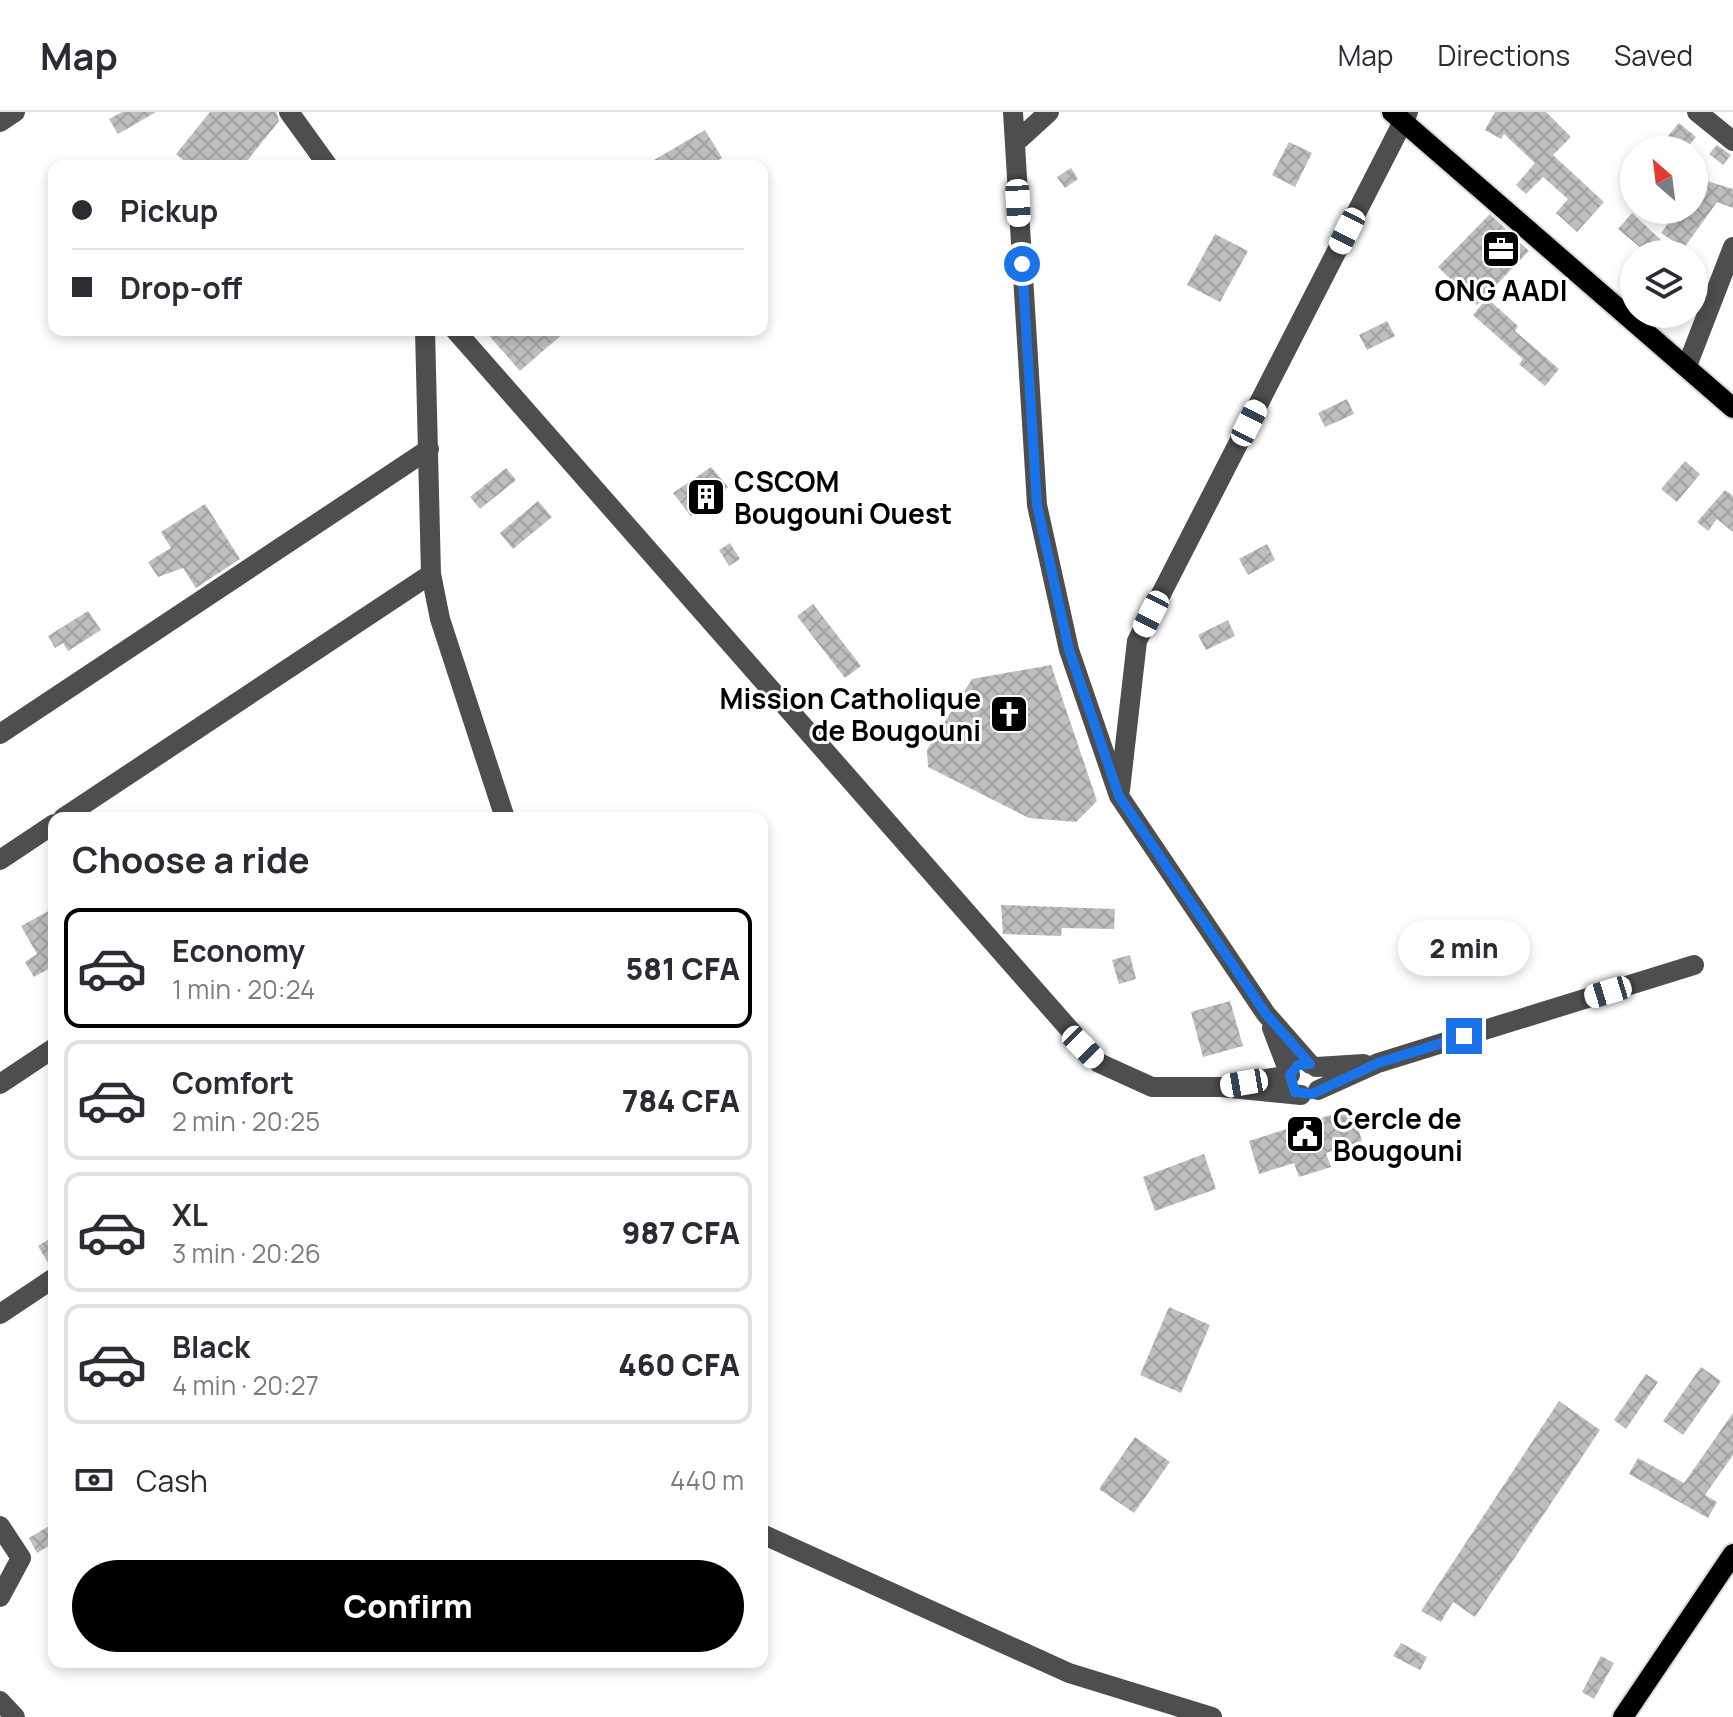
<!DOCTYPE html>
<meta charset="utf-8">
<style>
body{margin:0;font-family:Manrope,sans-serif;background:#f7f7f7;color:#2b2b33;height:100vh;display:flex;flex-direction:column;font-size:30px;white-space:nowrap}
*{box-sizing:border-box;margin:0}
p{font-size:26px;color:#7c7c81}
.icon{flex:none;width:44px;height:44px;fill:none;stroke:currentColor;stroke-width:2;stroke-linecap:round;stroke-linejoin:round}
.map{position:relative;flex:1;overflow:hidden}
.side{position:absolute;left:48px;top:700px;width:720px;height:856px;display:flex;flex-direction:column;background:#fff;border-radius:16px;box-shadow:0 4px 12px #0003}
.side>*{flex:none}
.hud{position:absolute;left:48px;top:48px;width:720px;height:176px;border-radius:16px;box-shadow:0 4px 12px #0003;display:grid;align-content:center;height:176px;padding:0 24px;background:#fff}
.needle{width:52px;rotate:332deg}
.controls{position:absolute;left:1620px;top:24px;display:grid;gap:16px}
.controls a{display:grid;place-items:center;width:88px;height:88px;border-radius:50%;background:#fff;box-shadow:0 4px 12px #0003;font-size:40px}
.end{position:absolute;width:36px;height:36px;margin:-18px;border:10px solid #1a73e8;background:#fff;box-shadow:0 0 0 4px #fff}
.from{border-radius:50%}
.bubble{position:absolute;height:56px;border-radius:28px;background:#fff;box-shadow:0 4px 12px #0003;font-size:26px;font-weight:800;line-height:56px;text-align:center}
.car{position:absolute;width:24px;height:48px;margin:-24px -12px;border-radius:10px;box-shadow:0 0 6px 2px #0007;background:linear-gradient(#fff 24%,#345 0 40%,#fff 0 76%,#345 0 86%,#fff 0)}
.hud b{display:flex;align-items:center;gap:28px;height:76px;font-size:30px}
.hud b+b{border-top:2px solid #e1e1e2}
.hud i{width:20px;height:20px;background:#2b2b33}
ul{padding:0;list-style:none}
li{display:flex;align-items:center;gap:24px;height:120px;margin:0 16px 12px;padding:0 8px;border:4px solid #e1e1e2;border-radius:16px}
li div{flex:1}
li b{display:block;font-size:30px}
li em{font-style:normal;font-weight:800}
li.on{border-color:#000}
li>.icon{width:72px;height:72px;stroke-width:1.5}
h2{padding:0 24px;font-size:36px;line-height:96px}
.pay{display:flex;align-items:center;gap:20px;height:88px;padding:0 24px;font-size:30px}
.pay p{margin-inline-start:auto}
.cta{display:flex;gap:16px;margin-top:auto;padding:16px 24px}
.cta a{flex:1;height:92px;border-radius:48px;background:#000;color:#fff;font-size:32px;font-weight:800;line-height:92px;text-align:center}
header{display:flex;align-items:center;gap:48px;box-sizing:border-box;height:112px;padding:0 40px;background:#fff;border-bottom:2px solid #e1e1e2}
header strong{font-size:38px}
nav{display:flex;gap:44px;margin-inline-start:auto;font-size:28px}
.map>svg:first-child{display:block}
</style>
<header>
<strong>Map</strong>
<nav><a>Map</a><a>Directions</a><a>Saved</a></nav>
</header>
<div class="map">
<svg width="1733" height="1605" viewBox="0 0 1733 1605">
<defs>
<pattern id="building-cross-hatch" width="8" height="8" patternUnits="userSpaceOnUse" patternTransform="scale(2)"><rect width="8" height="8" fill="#bebebe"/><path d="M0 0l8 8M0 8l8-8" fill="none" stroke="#a2a2a2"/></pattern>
</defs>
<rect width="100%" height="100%" fill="#fff"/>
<!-- building -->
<path fill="url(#building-cross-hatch)" d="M122,0H156L118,22L109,7Z
M210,0H276L279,9L243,54H191L176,42Z
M1495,0H1546L1571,25L1553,43L1604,90L1577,120L1556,101L1568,87L1543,65L1526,82L1516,73L1535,51L1504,22L1501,27L1485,18Z
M1679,11L1696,25L1685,38H1656Z
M705,18L722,46L708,54H644Z
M1289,30L1312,41L1295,75L1272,63Z
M1717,33L1731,43L1723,53L1709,42Z
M1071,56L1078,67L1065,76L1057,65Z
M1694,65L1733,77V96L1717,90L1684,136L1661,121L1678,98H1694Z
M1632,101L1661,128L1648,142L1618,117Z
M1490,102L1529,139L1477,193L1438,155Z
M1215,122L1248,139L1220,190L1187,173Z
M1487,186L1518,214L1515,219L1559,257L1545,274L1519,252L1523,247L1473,203Z
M1387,209L1395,224L1367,238L1359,223Z
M484,218H567L520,259Z
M1347,287L1354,302L1325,315L1318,301Z
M1685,349L1700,362L1677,390L1661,377Z
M711,355L728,375L691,404L673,381Z
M506,356L516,368L480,397L470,385Z
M1725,378L1733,384V420L1717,407L1708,419L1697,410Z
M538,389L552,405L513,437L500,421Z
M205,392L240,447L196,476L183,456L158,465L148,450L171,436L161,420Z
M730,431L740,447L729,454L719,438Z
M1267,432L1275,448L1248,463L1239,447Z
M813,492L861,554L845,566L797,504Z
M88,499L101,518L68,539L63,531L55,536L48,524Z
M1228,508L1235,524L1206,538L1198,523Z
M1051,553L1097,689L1076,710L1029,706L928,655L927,638L972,567Z
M1001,793L1115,797L1114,817L1062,816L1061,824L1003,822Z
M54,796V854L34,865L25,850L37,842L21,814Z
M1130,843L1136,867L1119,872L1112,848Z
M1230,889L1243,934L1203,945L1191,900Z
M1352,996L1362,1029L1326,1041L1331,1055L1299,1065L1294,1051L1259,1062L1249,1029Z
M1204,1042L1216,1077L1155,1099L1143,1065Z
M54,1124V1153L50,1154L38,1134Z
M1169,1195L1210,1213L1181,1281L1140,1263Z
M1701,1255L1721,1269L1683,1323L1663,1309Z
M1646,1262L1658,1270L1626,1317L1614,1308Z
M1559,1289L1600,1318L1475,1505L1453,1490L1441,1510L1421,1499Z
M1733,1301V1343L1705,1383L1717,1390L1708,1406L1629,1362L1638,1346L1684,1371Z
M1135,1325L1170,1350L1134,1401L1099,1377Z
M54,1411V1431L37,1441L29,1426Z
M1401,1531L1427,1545L1420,1558L1393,1544Z
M1601,1544L1614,1551L1594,1587L1582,1580Z"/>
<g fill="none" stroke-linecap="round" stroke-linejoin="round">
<defs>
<path id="major" d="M1392,0L1733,296
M1623,1605L1733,1442"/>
</defs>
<!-- major casing -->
<use href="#major" stroke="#dbdbdb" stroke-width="24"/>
<!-- minor -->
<path stroke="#4e4e4e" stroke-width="20" d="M289,0L328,54
M1013,0L1037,393L1069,538L1119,684L1266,902L1310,952
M1697,0L1733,29
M0,10L15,0
M1015,31L1049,0
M425,218L431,462L440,507L505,706
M455,218L1099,951L1152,975H1221L1301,983
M1687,254L1733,135
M0,622L429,337
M1120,678L1137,529L1408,0
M63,706L431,462
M0,748L54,712
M1316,955L1364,952
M1248,970L1290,963L1272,916
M0,972L54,936
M1318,978L1378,951L1694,853
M0,1202L54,1166
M0,1414L21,1446L0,1485
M762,1422L1069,1561L1212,1605
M0,1589L15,1605"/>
<!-- major -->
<use href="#major" stroke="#000" stroke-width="20"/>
</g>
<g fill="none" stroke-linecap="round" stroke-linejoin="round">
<!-- route -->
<path stroke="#1a73e8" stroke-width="10" d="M1022,152L1037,393L1069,538L1119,684L1266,902L1310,952L1298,953L1290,963L1295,980L1312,982L1378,951L1464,924"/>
</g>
<!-- icons -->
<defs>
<symbol id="office-square" viewBox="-11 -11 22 22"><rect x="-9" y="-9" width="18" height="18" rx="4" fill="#000" stroke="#fff"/><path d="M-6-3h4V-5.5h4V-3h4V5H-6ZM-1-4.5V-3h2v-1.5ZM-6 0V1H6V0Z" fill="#fff"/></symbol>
<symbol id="building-square" viewBox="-11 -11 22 22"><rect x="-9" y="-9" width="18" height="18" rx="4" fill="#000" stroke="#fff"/><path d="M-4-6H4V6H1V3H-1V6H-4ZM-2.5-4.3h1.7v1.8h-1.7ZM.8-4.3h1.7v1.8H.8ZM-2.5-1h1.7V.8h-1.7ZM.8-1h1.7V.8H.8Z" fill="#fff"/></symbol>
<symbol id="church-square" viewBox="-11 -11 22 22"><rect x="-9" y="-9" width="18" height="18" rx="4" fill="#000" stroke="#fff"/><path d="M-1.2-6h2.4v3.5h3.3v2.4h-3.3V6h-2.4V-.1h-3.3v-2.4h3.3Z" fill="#fff"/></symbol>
<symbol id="civic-square" viewBox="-11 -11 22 22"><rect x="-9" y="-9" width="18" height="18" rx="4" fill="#000" stroke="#fff"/><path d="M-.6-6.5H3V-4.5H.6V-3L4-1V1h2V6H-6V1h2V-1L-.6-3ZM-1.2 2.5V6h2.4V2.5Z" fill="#fff"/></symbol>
</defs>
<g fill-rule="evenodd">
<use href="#office-square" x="1479" y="115" width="44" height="44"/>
<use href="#building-square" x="684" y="363" width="44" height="44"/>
<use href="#church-square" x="987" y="580" width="44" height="44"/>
<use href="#civic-square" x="1283" y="1000" width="44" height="44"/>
</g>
<g text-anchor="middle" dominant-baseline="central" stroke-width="6" stroke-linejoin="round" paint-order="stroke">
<!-- poi labels -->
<g font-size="28" font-weight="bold" fill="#000" stroke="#fff" text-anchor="start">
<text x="1501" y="178" text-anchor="middle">ONG AADI</text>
<text x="734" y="369">CSCOM<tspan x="734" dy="32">Bougouni Ouest</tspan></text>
<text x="981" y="586" text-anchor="end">Mission Catholique<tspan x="981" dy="32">de Bougouni</tspan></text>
<text x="1333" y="1006">Cercle de<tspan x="1333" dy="32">Bougouni</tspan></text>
</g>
</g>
</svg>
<div class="controls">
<a><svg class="needle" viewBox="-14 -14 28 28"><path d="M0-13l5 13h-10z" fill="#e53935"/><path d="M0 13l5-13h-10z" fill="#7c7c81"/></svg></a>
<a><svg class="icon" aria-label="layers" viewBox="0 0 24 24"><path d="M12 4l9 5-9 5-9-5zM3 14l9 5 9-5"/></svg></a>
</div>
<i class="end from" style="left:1022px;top:152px"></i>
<i class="end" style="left:1464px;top:924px"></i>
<div class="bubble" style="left:1398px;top:808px;width:132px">2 min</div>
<i class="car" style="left:1018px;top:91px;rotate:177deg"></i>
<i class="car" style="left:1347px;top:119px;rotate:207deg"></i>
<i class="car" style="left:1249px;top:311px;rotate:27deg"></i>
<i class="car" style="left:1151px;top:502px;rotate:207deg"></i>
<i class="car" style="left:1608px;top:880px;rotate:253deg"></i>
<i class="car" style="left:1083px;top:935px;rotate:136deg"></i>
<i class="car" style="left:1244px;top:971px;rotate:260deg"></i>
<div class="hud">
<b><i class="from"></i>Pickup</b>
<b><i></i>Drop-off</b>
</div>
<section class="side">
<h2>Choose a ride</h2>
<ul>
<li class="on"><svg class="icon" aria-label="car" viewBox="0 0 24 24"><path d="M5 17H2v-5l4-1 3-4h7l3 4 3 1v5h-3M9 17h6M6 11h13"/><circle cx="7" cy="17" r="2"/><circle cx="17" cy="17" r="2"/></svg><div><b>Economy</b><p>1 min · 20:24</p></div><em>581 CFA</em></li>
<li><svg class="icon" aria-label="car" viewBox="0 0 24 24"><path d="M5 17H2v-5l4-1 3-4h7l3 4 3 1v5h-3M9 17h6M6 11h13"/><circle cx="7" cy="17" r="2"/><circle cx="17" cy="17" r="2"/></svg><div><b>Comfort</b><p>2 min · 20:25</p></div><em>784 CFA</em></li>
<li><svg class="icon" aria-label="car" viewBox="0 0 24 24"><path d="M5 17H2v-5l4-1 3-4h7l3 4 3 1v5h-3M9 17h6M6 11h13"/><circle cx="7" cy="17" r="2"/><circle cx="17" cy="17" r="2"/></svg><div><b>XL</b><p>3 min · 20:26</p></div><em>987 CFA</em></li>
<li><svg class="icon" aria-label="car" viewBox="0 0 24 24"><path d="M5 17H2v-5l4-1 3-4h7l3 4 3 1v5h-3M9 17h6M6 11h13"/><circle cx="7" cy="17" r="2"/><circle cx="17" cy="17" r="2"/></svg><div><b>Black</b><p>4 min · 20:27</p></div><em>460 CFA</em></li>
</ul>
<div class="pay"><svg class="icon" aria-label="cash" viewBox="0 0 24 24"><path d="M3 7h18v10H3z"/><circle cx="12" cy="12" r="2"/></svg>Cash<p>440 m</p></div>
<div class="cta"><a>Confirm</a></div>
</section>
</div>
